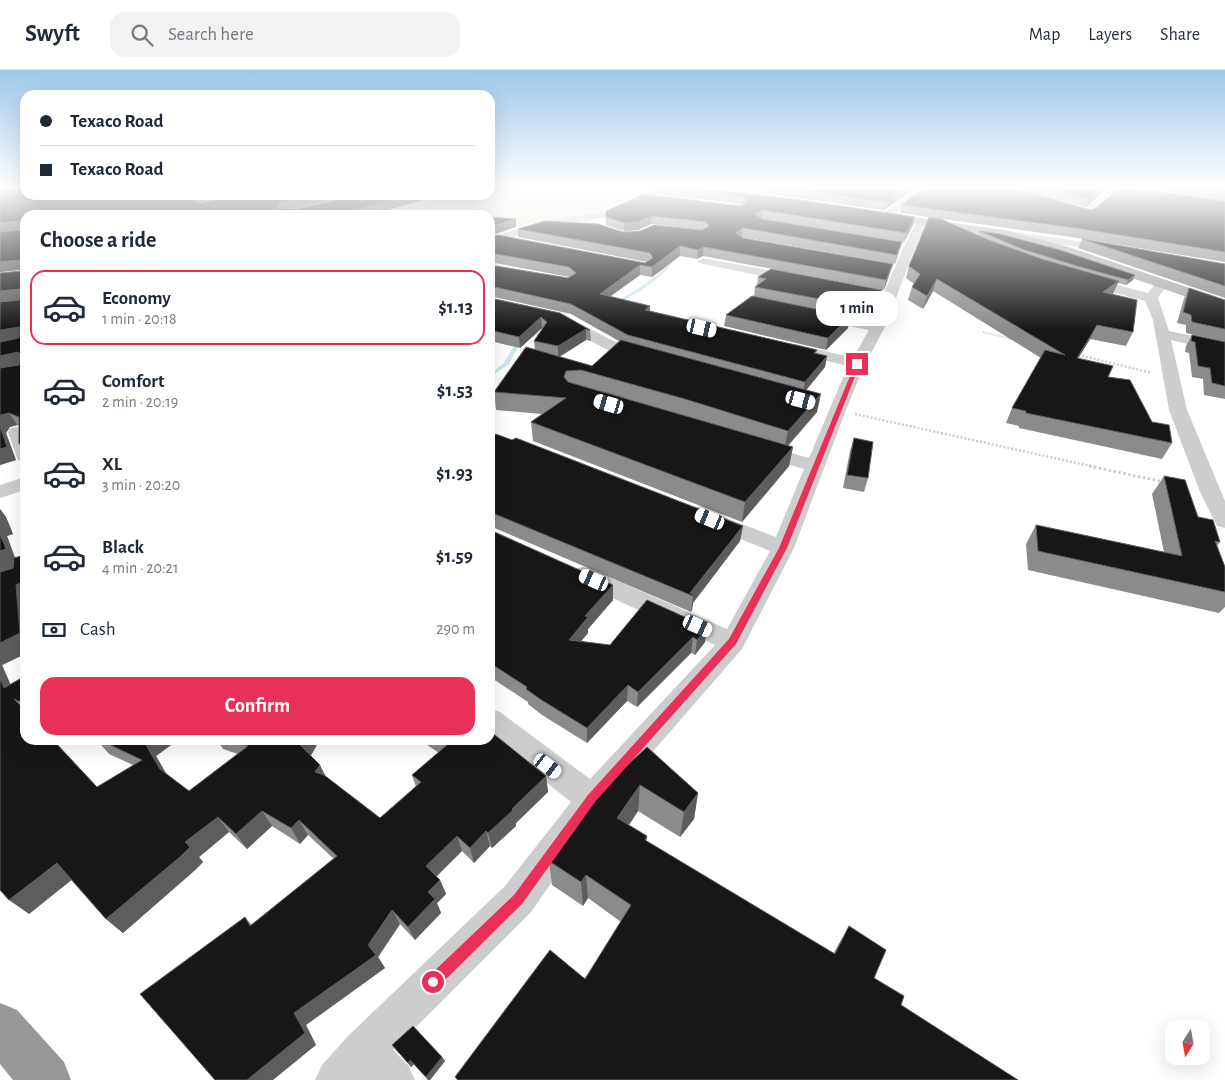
<!DOCTYPE html>
<meta charset="utf-8">
<style>
body{margin:0;font-family:"Alegreya Sans",sans-serif;background:#f2f2f3;color:#1f2937;height:100vh;display:flex;flex-direction:column;font-size:19px;white-space:nowrap}
*{box-sizing:border-box;margin:0}
p{font-size:16px;color:#747a83}
.icon{flex:none;width:28px;height:28px;fill:none;stroke:currentColor;stroke-width:2;stroke-linecap:round;stroke-linejoin:round}
.map{position:relative;flex:1;overflow:hidden}
.panel{position:absolute;left:20px;top:140px;width:475px;height:535px;display:flex;flex-direction:column;background:#fff;border-radius:15px;box-shadow:0 5px 20px #0002}
.panel>*{flex:none}
.hud{position:absolute;left:20px;top:20px;width:475px;height:110px;border-radius:15px;box-shadow:0 5px 20px #0002;display:grid;align-content:center;height:110px;padding:0 20px;background:#fff}
.needle{width:32px;rotate:191deg}
.tools{position:absolute;left:1165px;top:950px;display:grid;gap:10px}
.tools a{display:grid;place-items:center;width:45px;height:45px;border-radius:10px;background:#fff;box-shadow:0 5px 20px #0002;font-size:25px}
.end{position:absolute;width:22px;height:22px;margin:-11px;border:6px solid #e93059;background:#fff;box-shadow:0 0 0 2px #fff}
.from{border-radius:50%}
.bubble{position:absolute;height:35px;border-radius:15px;background:#fff;box-shadow:0 5px 20px #0002;font-size:16px;font-weight:600;line-height:35px;text-align:center}
.car{position:absolute;width:15px;height:30px;margin:-15px -8px;border-radius:6px;box-shadow:0 0 4px 1px #0007;background:linear-gradient(#fff 24%,#345 0 40%,#fff 0 76%,#345 0 86%,#fff 0)}
.hud b{display:flex;align-items:center;gap:18px;height:48px;font-size:19px}
.hud b+b{border-top:1px solid #e0e1e3}
.hud i{width:12px;height:12px;background:#1f2937}
ul{padding:0;list-style:none}
li{display:flex;align-items:center;gap:15px;height:75px;margin:0 10px 8px;padding:0 10px;border:2px solid transparent;border-radius:15px}
li div{flex:1}
li b{display:block;font-size:19px}
li em{font-style:normal;font-weight:600}
li.active{border-color:#e93059}
li>.icon{width:45px;height:45px;stroke-width:1.5}
h2{padding:0 20px;font-size:22px;line-height:60px}
.pay{display:flex;align-items:center;gap:12px;height:55px;padding:0 20px;font-size:19px}
.pay p{margin-inline-start:auto}
.action{display:flex;gap:10px;margin-top:auto;padding:10px 20px}
.action a{flex:1;height:58px;border-radius:15px;background:#e93059;color:#fff;font-size:20px;font-weight:600;line-height:58px;text-align:center}
header{display:flex;align-items:center;gap:30px;box-sizing:border-box;height:70px;padding:0 25px;background:#fff;border-bottom:1px solid #e0e1e3}
header strong{font-size:24px}
nav{display:flex;gap:28px;margin-inline-start:auto;font-size:18px}
.search{width:350px;height:45px;background:#f2f2f3;display:flex;align-items:center;gap:12px;box-sizing:border-box;padding:0 18px;border-radius:15px;color:#747a83;font-size:19px}
.map>svg:first-child{display:block}
</style>
<header>
<strong>Swyft</strong>
<div class="search"><svg class="icon" aria-label="search" viewBox="0 0 24 24"><circle cx="10" cy="10" r="6"/><path d="M15 15l6 6"/></svg>Search here</div>
<nav><a>Map</a><a>Layers</a><a>Share</a></nav>
</header>
<div class="map">
<svg width="1225" height="1010" viewBox="0 0 1225 1010">
<rect width="100%" height="100%" fill="#fff"/>
<!-- green -->
<path fill="#e9edde" d="M492,118H643V119L602,142L582,147L538,152L513,157L490,155V145L371,144L457,125H490V119Z"/>
<g fill="none" stroke-linecap="round" stroke-linejoin="round">
<!-- stream -->
<path fill="#cae5ed" fill-rule="evenodd" d="M676,182L678,183C670,205 638,222 618,234H616V232C635,221 655,209 670,192C673,189 674,185 676,182Z
M548,262L550,263L549,264L536,265L519,276L508,295L490,307V304L504,293L515,274L534,263Z"/>
<!-- path-far2 -->
<path stroke="#cdcdcd" stroke-width="2" stroke-dasharray="1 1" stroke-linecap="butt" d="M983,262L1011,269"/>
<!-- path-far1 -->
<path stroke="#cdcdcd" stroke-width="2.5" stroke-dasharray="2 2" stroke-linecap="butt" d="M1078,285L1152,303
M855,344L1095,397"/>
<!-- path -->
<path stroke="#cdcdcd" stroke-width="3" stroke-dasharray="2.5 2.5" stroke-linecap="butt" d="M1089,396L1164,412"/>
<!-- minor -->
<path fill="#cdcdcd" fill-rule="evenodd" d="M649,118H659C625,153 585,148 541,158C524,161 507,171 490,175V168L538,152L606,142L625,134Z
M755,118H766L751,128H745V124Z
M919,118H929L890,148H882V144Z
M1111,118H1120L1091,145H1085L1058,136L1063,133L1086,139Z
M922,148L927,151L915,178L885,257L865,294L846,340L794,478L742,579L603,739L531,842L393,980L408,995L415,1010H315L322,995L348,966L505,816L571,732L490,668V639L500,642L590,709L715,575L575,511L571,505L575,499L583,497L591,499L727,559L770,481L705,455L702,450L705,445L713,443L776,467L804,399L753,384L751,380L753,376L760,374L809,388L848,296L791,282L788,279L791,276L796,274L853,288L869,260L818,250L811,246L818,242L873,252C879,236 911,151 922,148Z
M1000,160L1112,176L1118,179L1112,182L996,165L995,163L996,161Z
M703,188L795,205L801,209L795,213L699,193L697,191Z
M1083,206L1148,223L1158,210H1166L1168,213L1158,228L1169,261L1225,273V283L1171,270L1187,340L1225,431V458L1217,456L1200,422L1169,340L1153,250L1145,231L1079,213L1077,210L1079,207Z
M563,245L627,278L647,284L650,287L647,290C627,295 577,263 558,252L556,249L558,246Z
M17,357L25,360V392L18,390L8,362L11,358Z
M25,407V420L0,428V415Z"/>
<!-- major -->
<path fill="#a8a8a8" fill-rule="evenodd" d="M877,142L1004,160L1069,177L1225,230V240L1059,183L999,167L873,147L871,145L873,143Z"/>
<!-- highway -->
<path fill="#979797" fill-rule="evenodd" d="M0,933L17,940L64,992L71,1010H13L0,994Z"/>
</g>
<!-- wall -->
<path fill="#8b8b8b" d="M0,118H25V125H237L201,131L199,133L245,125H352L293,139H296L357,125H441L385,141L455,145H25V383L19,373V356L17,355L10,357L6,363L16,390L0,395V272L4,271L0,272V232L19,229L0,232V203L21,201V200L0,202Z
M655,118H705L915,147L913,155L904,172L761,149H762L899,181L895,194L742,167L890,203L884,220L703,186L697,189L680,186L652,207L640,205L610,226L650,241L817,280L816,284L827,286L825,297L806,320L817,342L788,376L793,377L789,396L742,452L533,371L531,352L542,344L496,340L494,322L535,280L534,271L543,259L542,258L520,278L490,271V228L590,260L591,271L586,270L560,287L592,296L619,271L571,244L490,226V195L568,208L570,207L490,192V167L645,193L647,192L518,167V159L623,162L702,160L651,154L638,160L624,161L606,155V147L741,136L742,135L740,134L655,124Z
M723,118H751L746,121Z
M762,118H916L884,140L762,123Z
M1015,118H1108L1086,137Z
M1142,118H1225V130Z
M1225,131V192L1071,167L900,143L902,135L1091,140Z
M979,161L1135,205L1133,210L1126,215L1118,213L1112,224L1133,262L1126,276L1090,269L1078,288L1108,307L1172,373L1162,389L1019,358V356L1006,353L1012,338L1041,288L933,221L923,239L908,230L912,217L914,214L906,208L909,196L978,165Z
M1082,169L1225,194V228L1078,178Z
M758,207L879,230L867,248L783,233L850,246L848,258L826,280L724,256L726,245L754,227L755,217L757,216Z
M1189,218L1225,230V272L1186,263V255L1177,253L1184,228Z
M1192,265L1225,272V329L1204,325L1203,309L1192,307L1189,283L1185,282L1186,276Z
M490,362L743,456L740,471L693,533L692,540L691,542L490,456Z
M854,368L868,408L864,422L843,418L850,381Z
M1164,406L1220,472L1217,476L1225,497V537L1219,543L1028,500L1026,474L1036,455L1164,482L1152,424Z
M0,439L6,447L13,464L7,466L15,488L25,485V584L2,595L10,615L25,606V670L97,717L133,695L109,684L97,670H178L156,686L166,704L189,721L238,684L223,679L217,670H319V671L311,686L326,707L380,748L416,717L412,705L439,683L420,670H490L546,706L548,722L516,753V756L492,778L490,776L474,793L462,781L436,806L440,810L446,824L437,833L441,843L415,870L400,854L378,887L385,898L306,955L316,975L245,847L252,855L334,789L308,765L300,774L272,756L247,779L229,762L199,787L203,792L194,801L123,863L106,849L71,810L29,844L0,820Z
M490,460L613,530L588,559V563L581,571L610,575L647,530L705,572L695,585L691,583L637,637L627,631L587,673L542,645L528,634V632L490,607Z
M617,705L698,723L694,749L680,767L638,741L629,755L647,766V772L833,884L849,856L874,908L901,935L1018,1010H457L455,1007L585,909L621,852L588,828L583,836L552,815L549,791Z
M392,975L442,987L445,991L430,1010H428L414,994L411,997Z"/>
<!-- shaded-wall -->
<path fill="#5d5d5d" d="M907,118H916L884,140L886,132Z
M1102,118H1108L1086,137L1089,129Z
M196,125H237L201,131L194,137L191,129Z
M316,125H352L282,141L276,138L279,133Z
M411,125H441L369,145L359,139Z
M762,140L761,148L754,152L755,144Z
M652,146L651,154L638,160L624,161V153Z
M915,147L913,155L904,172L906,163Z
M516,149V157L490,166V157Z
M20,151L25,159L0,162V153Z
M743,158L742,167L735,171L736,163Z
M902,172L899,181L895,194L897,185Z
M680,176V186L652,207V197Z
M704,177L703,186L697,189L698,180Z
M20,190L25,199L0,202V192Z
M893,194L890,203L884,220L886,210Z
M640,195V205L600,234V224Z
M1135,205L1133,210L1126,215L1128,210Z
M937,209L933,221L923,239L927,226Z
M1119,211L1113,224L1103,222Z
M21,219L25,229L0,232V221Z
M882,220L879,230L867,248L869,238Z
M650,236V246L645,240Z
M850,246L848,258L826,280L828,268Z
M541,247L542,258L520,278L519,267Z
M1097,255L1090,269L1070,302L1077,288Z
M20,257L25,268L0,272V260Z
M586,259V270L558,287V276Z
M18,282L25,293L0,299V286Z
M827,286L825,297L803,324L805,312Z
M821,324L817,342L784,380L788,361Z
M9,343L17,355L10,357L6,363L16,390L0,395V347L1,345Z
M793,377L789,396L742,452L745,432Z
M0,439L6,447L13,464L7,466L18,496L0,502Z
M743,456L740,471L693,533L692,540L691,542L693,526L690,523Z
M25,511V584L2,595L18,631L4,618L0,609V573L16,515Z
M613,515V530L588,559V563L570,585L569,570L585,546Z
M707,557L705,572L695,585L697,570Z
M693,567L691,583L637,637L638,622Z
M628,615L627,631L587,673V658Z
M143,670H178L156,686L173,715L160,699Z
M302,670H319V671L308,690L299,674Z
M320,695L328,711L315,702Z
M546,706L548,722L516,753V756L492,778L488,763Z
M640,715L638,741L617,773V748Z
M698,723L694,749L680,767L684,742Z
M262,741L272,756L247,779L236,764Z
M218,747L229,762L199,787L203,792L194,801L123,863L106,849L185,772Z
M299,750L308,765L300,774L291,758Z
M486,761L490,776L474,793L470,778Z
M457,766L462,781L432,811L426,796Z
M57,793L74,808L29,844L9,830Z
M586,805L588,828L583,836L581,812Z
M440,810L446,824L437,833L441,843L415,870L408,857L428,822Z
M392,840L400,854L378,887L385,898L306,955L316,975L273,1010H247L294,943L368,875Z
M442,987L445,991L430,1010H428L426,1007Z
M410,990L414,994L411,997L408,993Z"/>
<!-- building -->
<path fill="#171717" stroke="#5d5d5d" d="M0,118H25V125H196L191,129L198,133L245,125H316L279,133L276,138L296,139L357,125H411L359,139L455,145H25V383L19,373V347L9,343L1,345L0,347V298L19,295L20,284L18,282L0,286V272L19,268L20,257L0,260V232L19,230L21,219L0,221V203L21,201L22,192L20,190L0,192V162L21,160L22,152L20,151L0,153Z
M673,118H705L808,131L915,147L906,163L762,140L755,144L762,149L902,172L897,185L743,158L736,163L743,168L893,194L886,210L704,177L698,180L680,176L652,197L640,195L600,224L650,236L645,240L817,280L814,283L827,286L805,312L628,265L571,234L490,216V195L568,208L576,203L569,197L490,183V167L498,165L645,193L653,188L650,183L518,159L545,151L598,154L623,162L640,161L654,155L702,160L709,156L706,152L652,146L638,152L624,153L606,147V141L644,124L741,136L748,130L741,126Z
M781,118H907L886,132Z
M924,118H1015L1091,140L1096,138L1119,118H1133L1225,131V182L1075,158L902,135Z
M1047,118H1102L1089,129Z
M1199,118H1225V122Z
M490,147L516,149L490,157Z
M929,147L941,149L989,170L1042,189L1119,211L1103,222L1137,230L1133,262L1097,255L1077,288L1113,296L1108,307L1130,310L1152,352L1169,355L1172,373L1026,343V341L1012,338L1045,280L1065,285L937,209L927,226L912,217L920,204L909,196Z
M979,161L1000,164L1060,180L1135,205L1128,210L1077,196L1022,179Z
M1082,169L1225,194V216Z
M771,199L882,220L869,238L755,217L766,209L758,207Z
M1189,218L1225,230V259L1192,252L1191,245L1183,242Z
M752,226L850,246L828,268L726,245Z
M490,228L560,243L590,260L586,259L558,276L534,271L547,252L541,247L519,267L490,260Z
M1192,265L1225,272V316L1212,313L1210,298L1198,296L1195,272L1191,271Z
M621,270L821,324L788,361L685,329L581,300L566,301L564,307L568,312L793,377L745,432L531,352L566,328L494,322L526,277L592,296Z
M0,356L7,377L0,379Z
M490,362L512,370L516,368L743,456L690,523L694,525L693,526L490,442Z
M854,368L873,372L868,408L847,405Z
M1164,406L1185,410L1198,447L1213,450L1220,472L1215,471L1225,497V522L1038,481L1036,455L1182,486Z
M490,460L613,515L585,546L588,547L569,570L610,575L647,530L707,557L697,570L693,567L638,622L628,615L587,658L540,629L526,619L527,617L490,593Z
M0,464L6,479L0,481Z
M25,485V511L16,515L20,563L0,573V502L13,498L14,488Z
M25,606V634L14,629L25,640V670H53L97,717L142,690L100,670H143L160,699L189,721L248,676L232,670H302L299,674L320,695L315,702L324,705L380,748L421,712L412,705L447,675L439,670H490V661L546,706L512,739L513,740L488,763L486,761L470,778L457,766L426,796L440,810L428,822L435,829L408,857L392,840L368,875L376,885L294,943L305,963L247,1010H215L140,924L245,847L250,856L337,786L299,750L291,758L262,741L236,764L218,747L185,772L190,777L181,786L106,849L57,793L9,830L0,820V609L4,618Z
M647,677L698,723L684,742L640,715L617,748L647,766L645,770L835,884L849,856L886,880L874,908L904,926L901,935L1018,1010H458L455,1007L550,880L585,909L631,835L586,805L581,812L549,791L604,715L614,703L617,705Z
M413,956L442,987L426,1007L410,990L408,993L392,975Z"/>
<!-- sky -->
<linearGradient id="sky" x2="0" y2="1"><stop stop-color="#9cc8ea"/><stop offset="0.45" stop-color="#fff"/><stop offset="1" stop-color="#fff" stop-opacity="0"/></linearGradient>
<rect width="1225" height="260" fill="url(#sky)"/>
<!-- route -->
<path fill="#e93059" d="M857,292L860,294L787,478L736,574L595,732L522,834L438,917L433,919L428,917L427,912L428,907L514,825L588,725L729,569L779,478L855,294Z"/>
</svg>
<div class="tools">
<a><svg class="needle" viewBox="-14 -14 28 28"><path d="M0-13l5 13h-10z" fill="#e53935"/><path d="M0 13l5-13h-10z" fill="#747a83"/></svg></a>
</div>
<i class="end from" style="left:433px;top:912px"></i>
<i class="end" style="left:857px;top:294px"></i>
<div class="bubble" style="left:816px;top:221px;width:82px">1 min</div>
<i class="car" style="left:702px;top:258px;rotate:103deg"></i>
<i class="car" style="left:801px;top:330px;rotate:105deg"></i>
<i class="car" style="left:609px;top:334px;rotate:286deg"></i>
<i class="car" style="left:710px;top:449px;rotate:292deg"></i>
<i class="car" style="left:594px;top:510px;rotate:294deg"></i>
<i class="car" style="left:698px;top:556px;rotate:114deg"></i>
<i class="car" style="left:548px;top:696px;rotate:127deg"></i>
<div class="hud">
<b><i class="from"></i>Texaco Road</b>
<b><i></i>Texaco Road</b>
</div>
<section class="panel">
<h2>Choose a ride</h2>
<ul>
<li class="active"><svg class="icon" aria-label="car" viewBox="0 0 24 24"><path d="M5 17H2v-5l4-1 3-4h7l3 4 3 1v5h-3M9 17h6M6 11h13"/><circle cx="7" cy="17" r="2"/><circle cx="17" cy="17" r="2"/></svg><div><b>Economy</b><p>1 min · 20:18</p></div><em>$1.13</em></li>
<li><svg class="icon" aria-label="car" viewBox="0 0 24 24"><path d="M5 17H2v-5l4-1 3-4h7l3 4 3 1v5h-3M9 17h6M6 11h13"/><circle cx="7" cy="17" r="2"/><circle cx="17" cy="17" r="2"/></svg><div><b>Comfort</b><p>2 min · 20:19</p></div><em>$1.53</em></li>
<li><svg class="icon" aria-label="car" viewBox="0 0 24 24"><path d="M5 17H2v-5l4-1 3-4h7l3 4 3 1v5h-3M9 17h6M6 11h13"/><circle cx="7" cy="17" r="2"/><circle cx="17" cy="17" r="2"/></svg><div><b>XL</b><p>3 min · 20:20</p></div><em>$1.93</em></li>
<li><svg class="icon" aria-label="car" viewBox="0 0 24 24"><path d="M5 17H2v-5l4-1 3-4h7l3 4 3 1v5h-3M9 17h6M6 11h13"/><circle cx="7" cy="17" r="2"/><circle cx="17" cy="17" r="2"/></svg><div><b>Black</b><p>4 min · 20:21</p></div><em>$1.59</em></li>
</ul>
<div class="pay"><svg class="icon" aria-label="cash" viewBox="0 0 24 24"><path d="M3 7h18v10H3z"/><circle cx="12" cy="12" r="2"/></svg>Cash<p>290 m</p></div>
<div class="action"><a>Confirm</a></div>
</section>
</div>
